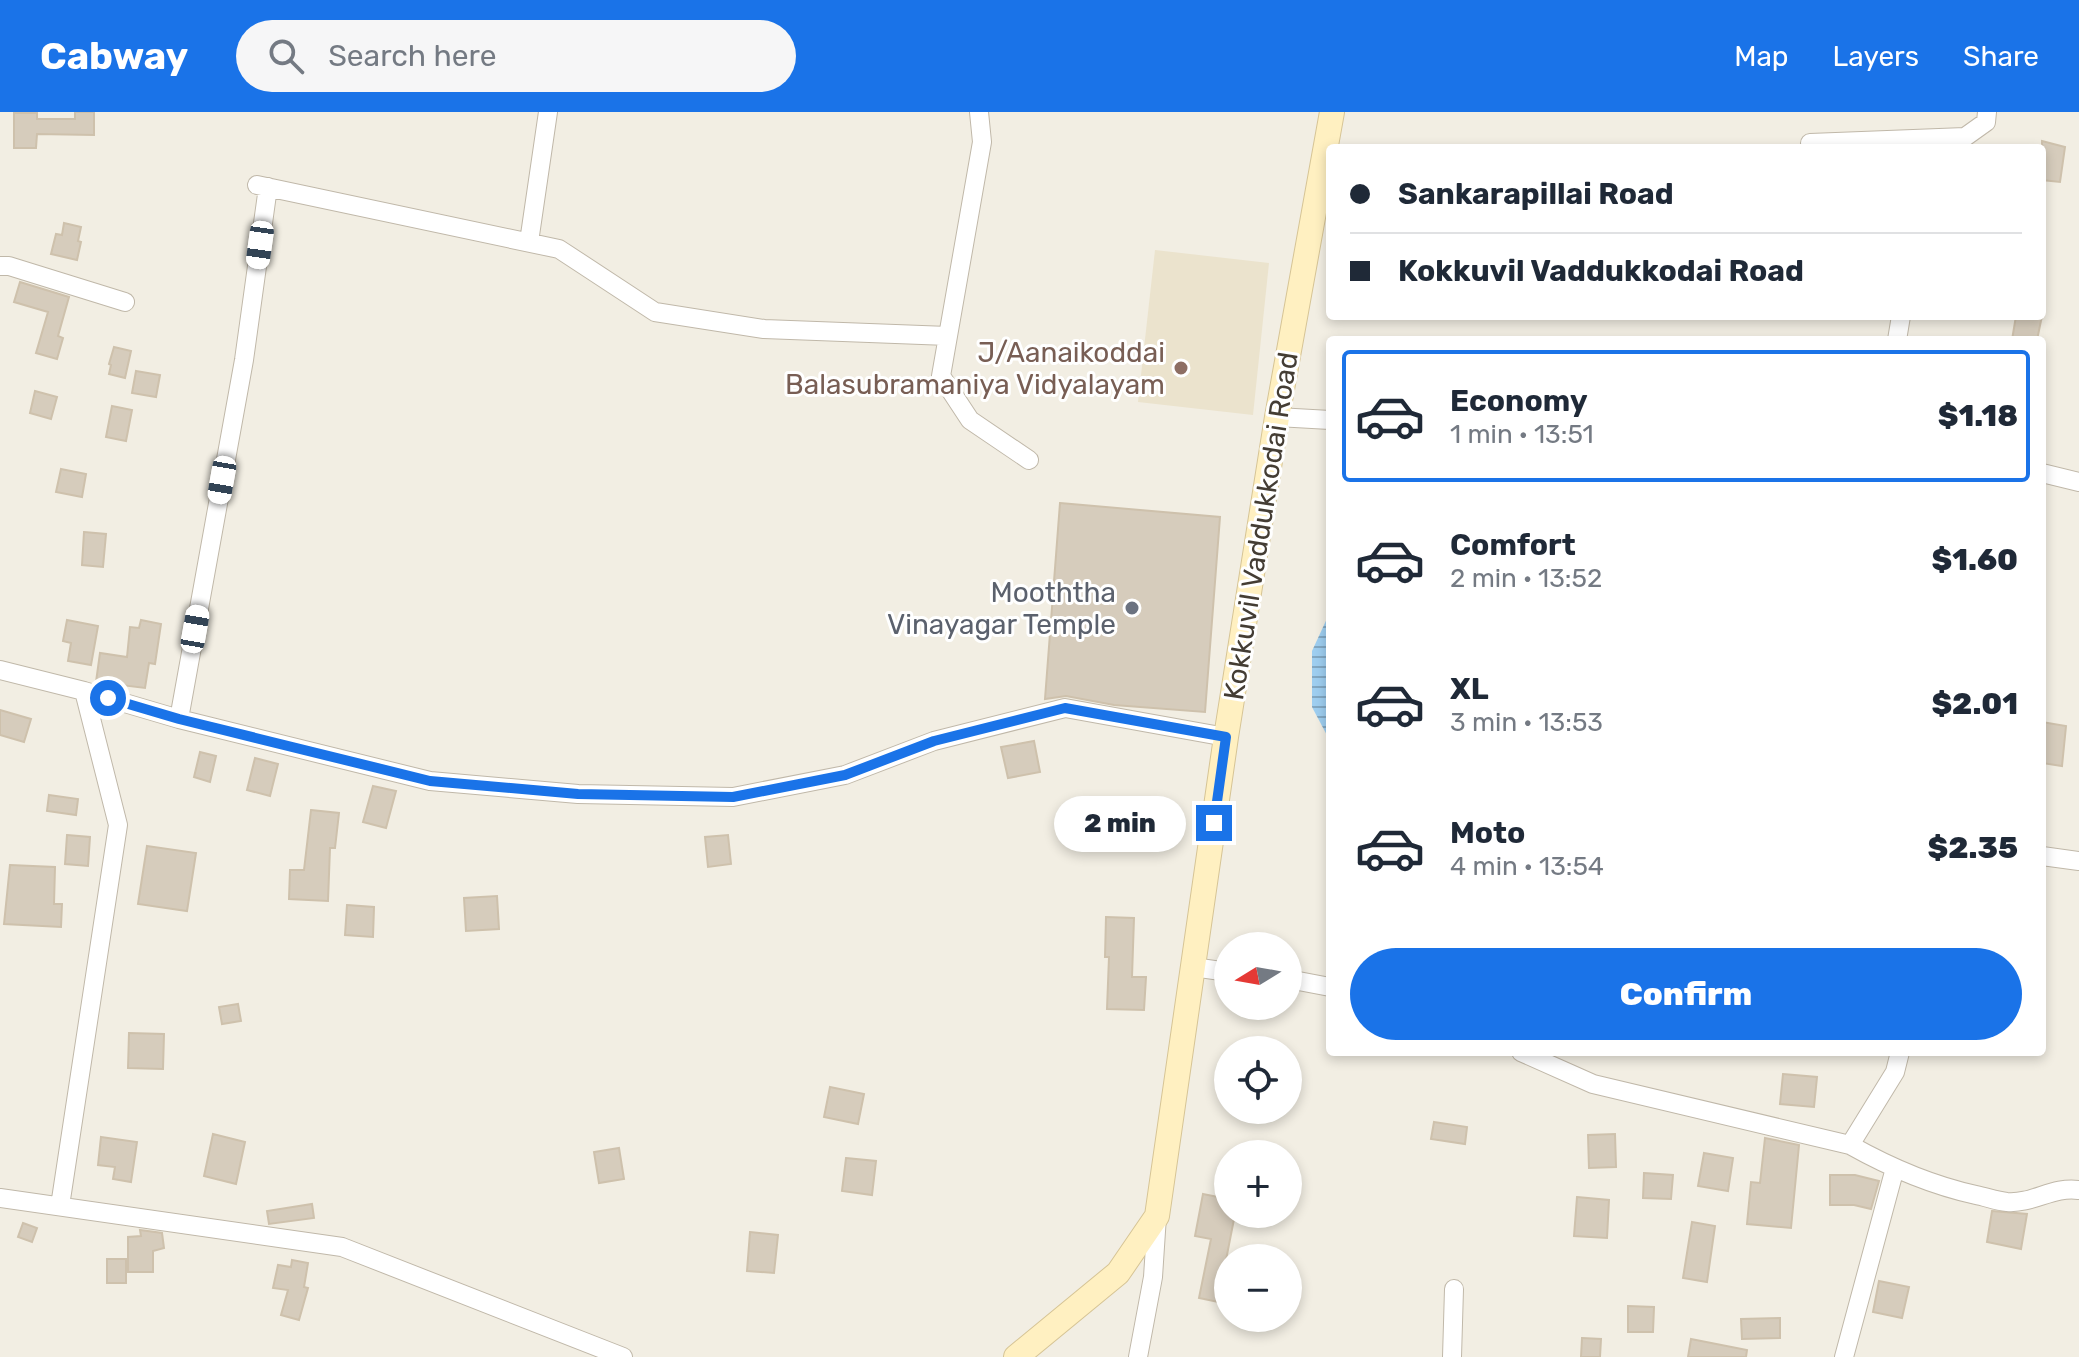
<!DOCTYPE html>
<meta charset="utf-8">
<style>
body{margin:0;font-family:Rubik,sans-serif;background:#f6f6f7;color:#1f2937;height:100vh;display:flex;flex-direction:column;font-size:30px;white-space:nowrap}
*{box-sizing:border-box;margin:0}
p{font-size:26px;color:#747a83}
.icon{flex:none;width:44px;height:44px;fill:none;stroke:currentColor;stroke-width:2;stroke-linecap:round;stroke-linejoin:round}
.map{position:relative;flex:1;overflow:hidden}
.panel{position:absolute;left:1326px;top:224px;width:720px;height:720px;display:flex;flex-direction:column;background:#fff;border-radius:8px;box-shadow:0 4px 12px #0003}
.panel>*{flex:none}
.banner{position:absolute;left:1326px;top:32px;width:720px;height:176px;border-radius:8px;box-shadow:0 4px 12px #0003;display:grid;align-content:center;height:176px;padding:0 24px;background:#fff}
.needle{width:52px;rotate:259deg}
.tools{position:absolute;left:1214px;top:820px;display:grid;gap:16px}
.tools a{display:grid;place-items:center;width:88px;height:88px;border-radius:50%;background:#fff;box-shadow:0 4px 12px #0003;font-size:40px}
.end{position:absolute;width:36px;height:36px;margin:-18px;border:10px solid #1a73e8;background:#fff;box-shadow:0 0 0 4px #fff}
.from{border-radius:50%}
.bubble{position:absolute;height:56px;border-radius:28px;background:#fff;box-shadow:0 4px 12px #0003;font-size:26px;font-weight:800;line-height:56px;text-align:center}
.car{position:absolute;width:24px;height:48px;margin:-24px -12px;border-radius:10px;box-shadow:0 0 6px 2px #0007;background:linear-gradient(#fff 24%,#345 0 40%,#fff 0 76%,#345 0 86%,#fff 0)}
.banner b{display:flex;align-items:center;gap:28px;height:76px;font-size:30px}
.banner b+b{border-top:2px solid #e0e1e3}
.banner i{width:20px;height:20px;background:#1f2937}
ul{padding:14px 0 0;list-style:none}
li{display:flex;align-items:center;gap:24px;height:132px;margin:0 16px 12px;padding:0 8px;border:4px solid transparent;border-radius:8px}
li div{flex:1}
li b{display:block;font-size:30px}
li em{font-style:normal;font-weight:800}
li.active{border-color:#1a73e8}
li>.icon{width:72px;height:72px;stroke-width:1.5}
.action{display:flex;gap:16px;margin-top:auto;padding:16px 24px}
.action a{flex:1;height:92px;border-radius:48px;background:#1a73e8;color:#fff;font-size:32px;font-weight:800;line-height:92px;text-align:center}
header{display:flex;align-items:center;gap:48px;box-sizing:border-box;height:112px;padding:0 40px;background:#1a73e8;color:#fff}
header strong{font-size:38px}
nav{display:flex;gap:44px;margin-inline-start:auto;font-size:28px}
.search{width:560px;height:72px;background:#f6f6f7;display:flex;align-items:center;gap:20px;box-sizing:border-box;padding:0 28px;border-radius:44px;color:#747a83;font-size:30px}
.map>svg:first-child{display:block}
</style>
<header>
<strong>Cabway</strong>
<div class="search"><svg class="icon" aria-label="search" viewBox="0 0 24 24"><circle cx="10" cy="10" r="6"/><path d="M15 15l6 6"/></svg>Search here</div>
<nav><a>Map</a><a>Layers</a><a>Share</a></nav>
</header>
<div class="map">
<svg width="2079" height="1245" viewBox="0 0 2079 1245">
<defs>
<pattern id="water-rules" width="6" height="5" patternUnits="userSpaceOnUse" patternTransform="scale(2)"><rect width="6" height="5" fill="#9ecef0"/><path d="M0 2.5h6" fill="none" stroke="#82a8c3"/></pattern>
</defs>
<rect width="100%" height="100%" fill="#f2eee3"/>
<!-- education -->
<path fill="#ebe3cd" d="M1155,138L1269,151L1253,303L1138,290Z"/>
<!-- water -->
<path fill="url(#water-rules)" d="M1330,500V629L1312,595V539Z"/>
<!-- building -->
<path fill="#d6ccbc" stroke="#cec1ac" stroke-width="2" d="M75,0H94V23L37,22L36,36H14V1H37V7H75Z
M2042,29L2065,35L2060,70L2042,68Z
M64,111L81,115L78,129L81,130L77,148L51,142L56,122L62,123Z
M20,170L69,185L58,224L63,226L57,247L36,241L48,200L14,190Z
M2016,204H2042L2037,228H2012Z
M114,235L131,239L125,266L109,262L111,253L109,252Z
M136,259L160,263L156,285L132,281Z
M35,279L57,285L51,307L30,301Z
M112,294L132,298L126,329L106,325Z
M61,357L86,362L82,385L56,380Z
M1060,391L1220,405L1205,600L1114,593L1066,584L1045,587Z
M84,420L106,422L103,455L82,453Z
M67,508L98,514L91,553L68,549L71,531L63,529Z
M141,508L161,512L155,552L149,551L145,576L96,570L100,541L127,545L130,515L139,516Z
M0,598L31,607L24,630L0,623Z
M2042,610L2066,614L2062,654L2042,651Z
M1034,629L1040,660L1008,666L1001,635Z
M200,640L216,644L210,670L194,665Z
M255,646L278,652L270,684L247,678Z
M373,674L396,679L386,716L363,710Z
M49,683L78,687L76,703L47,699Z
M311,698L339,701L335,736H330L328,789L289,787L290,758H304Z
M67,723L90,725L88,754L65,752Z
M728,723L731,752L708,755L705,725Z
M147,734L196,741L187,799L138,792Z
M10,753L55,755L54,792H62L61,815L4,812Z
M497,784L499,817L466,819L464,786Z
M347,793L374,795L373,825L345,823Z
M1106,805L1134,806L1132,865H1146L1144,898L1107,897L1109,845H1105Z
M238,892L241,909L222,912L219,895Z
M129,921L164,922L163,957L128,956Z
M1783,962L1817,965L1814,995L1780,992Z
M830,975L864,982L858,1012L824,1005Z
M1434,1010L1467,1015L1465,1032L1431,1027Z
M213,1022L245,1030L236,1072L204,1064Z
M1615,1022L1616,1055L1589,1056L1588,1023Z
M101,1025L137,1030L131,1070L113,1067L115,1055L98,1053Z
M1765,1026L1799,1033L1791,1116L1747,1112L1751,1070L1760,1071Z
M619,1036L624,1067L599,1071L594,1040Z
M1704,1041L1733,1046L1728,1079L1698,1074Z
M846,1046L876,1049L872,1083L842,1079Z
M1644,1061L1673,1063L1671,1087L1643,1086Z
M1830,1063H1855L1879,1069L1871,1097L1854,1093H1830Z
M1203,1082L1228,1087V1102H1235L1224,1158L1228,1159V1192L1199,1186L1211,1127L1195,1124Z
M1577,1085L1609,1088L1607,1126L1574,1124Z
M312,1092L314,1106L269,1112L267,1099Z
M1992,1099L2027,1102L2021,1137L1987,1130Z
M1692,1110L1715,1114L1707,1170L1683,1166Z
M23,1111L37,1116L32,1130L18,1125Z
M140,1118L162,1121L164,1136L153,1139V1160H128V1125L141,1124Z
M750,1120L778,1123L774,1161L747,1159Z
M107,1147H126V1171H107Z
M292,1148L308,1151L304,1175L308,1176L299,1208L281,1203L288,1178L273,1176L278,1153L291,1155Z
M1879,1169L1909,1175L1902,1206L1873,1200Z
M1628,1194L1654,1195L1653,1220H1628Z
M1780,1206V1226L1742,1227L1741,1207Z
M1582,1226L1601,1227L1600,1245H1581Z
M1691,1227L1747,1238L1746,1245H1688Z"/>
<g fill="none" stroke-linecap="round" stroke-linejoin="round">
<defs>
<path id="street" d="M979,0L982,30L941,264L970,308L1029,348
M1810,31L1965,25L1986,10L1987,0
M257,73L559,137L655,200L764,217L948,224
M529,130L548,0
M0,154H9L125,190
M1897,228L1901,204
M1277,305L1330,308
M2042,361L2079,370
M0,558L84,579L179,607L430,669L578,682L733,685L845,663L934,629L1065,596L1226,625
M179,607L244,248L268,75
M2042,744L2079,749
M1193,855L1228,860
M1288,867L1330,875
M1521,940L1593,972L1850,1033C1891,1056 1930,1073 1976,1083C1986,1085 1997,1089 2007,1090C2033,1092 2053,1074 2079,1078
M1850,1033L1895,960L1900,940
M0,1086L342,1135L623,1245
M60,1094L118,713L84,579
M1138,1245L1153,1165L1157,1104
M1452,1245L1454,1177
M1844,1245L1895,1056"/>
<path id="secondary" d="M1016,1245L1118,1161L1157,1104L1226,625L1277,305L1332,0"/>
</defs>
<!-- street casing -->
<use href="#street" stroke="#c0b8a9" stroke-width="20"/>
<!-- secondary casing -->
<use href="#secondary" stroke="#d6c495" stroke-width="26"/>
<!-- street -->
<use href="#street" stroke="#fff" stroke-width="18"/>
<!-- secondary -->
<use href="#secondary" stroke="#fff0c1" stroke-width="24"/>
</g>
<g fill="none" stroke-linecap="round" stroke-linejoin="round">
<!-- route -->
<path stroke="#1a73e8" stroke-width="10" d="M108,586L179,607L430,669L578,682L733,685L845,663L934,629L1065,596L1226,625L1214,711"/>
</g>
<!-- markers -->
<circle fill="#8d6e63" stroke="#fff" stroke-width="3" cx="1181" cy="256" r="8"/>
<circle fill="#6b7280" stroke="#fff" stroke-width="3" cx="1132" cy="496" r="8"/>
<g text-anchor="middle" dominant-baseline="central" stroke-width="6" stroke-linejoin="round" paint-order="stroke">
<!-- education labels -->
<g font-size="28" fill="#785e54" stroke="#fff" text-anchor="end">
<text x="1165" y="240">J/Aanaikoddai<tspan x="1165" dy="32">Balasubramaniya Vidyalayam</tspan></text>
</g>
<!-- street labels -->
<g font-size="28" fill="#443d34" stroke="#fff">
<text transform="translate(1261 414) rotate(-81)">Kokkuvil Vaddukkodai Road</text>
</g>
<!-- worship labels -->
<g font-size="28" fill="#5b616d" stroke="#fff" text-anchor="end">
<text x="1116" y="480">Mooththa<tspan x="1116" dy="32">Vinayagar Temple</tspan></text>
</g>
</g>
</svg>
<div class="tools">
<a><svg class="needle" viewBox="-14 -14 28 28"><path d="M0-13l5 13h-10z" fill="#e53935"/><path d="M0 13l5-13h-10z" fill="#747a83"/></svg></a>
<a><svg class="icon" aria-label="locate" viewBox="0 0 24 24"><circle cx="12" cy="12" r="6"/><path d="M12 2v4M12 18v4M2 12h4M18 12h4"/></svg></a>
<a>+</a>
<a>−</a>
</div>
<i class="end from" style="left:108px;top:586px"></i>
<i class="end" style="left:1214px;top:711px"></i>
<div class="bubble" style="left:1054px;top:684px;width:132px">2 min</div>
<i class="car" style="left:260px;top:133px;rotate:188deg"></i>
<i class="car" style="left:222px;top:368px;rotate:190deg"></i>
<i class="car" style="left:195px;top:517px;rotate:10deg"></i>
<div class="banner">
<b><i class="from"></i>Sankarapillai Road</b>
<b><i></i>Kokkuvil Vaddukkodai Road</b>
</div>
<section class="panel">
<ul>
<li class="active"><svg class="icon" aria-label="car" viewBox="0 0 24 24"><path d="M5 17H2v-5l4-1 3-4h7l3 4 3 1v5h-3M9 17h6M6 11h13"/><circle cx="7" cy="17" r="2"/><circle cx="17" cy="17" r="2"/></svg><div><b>Economy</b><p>1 min · 13:51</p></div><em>$1.18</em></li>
<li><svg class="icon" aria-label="car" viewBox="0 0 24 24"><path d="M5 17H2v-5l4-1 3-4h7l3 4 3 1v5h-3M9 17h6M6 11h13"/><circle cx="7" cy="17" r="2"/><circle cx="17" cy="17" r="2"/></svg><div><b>Comfort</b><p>2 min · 13:52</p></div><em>$1.60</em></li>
<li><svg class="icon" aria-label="car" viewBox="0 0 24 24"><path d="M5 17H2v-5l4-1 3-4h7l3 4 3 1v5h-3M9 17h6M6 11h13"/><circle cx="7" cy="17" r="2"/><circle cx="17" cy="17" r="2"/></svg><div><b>XL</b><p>3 min · 13:53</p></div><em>$2.01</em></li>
<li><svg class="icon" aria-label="car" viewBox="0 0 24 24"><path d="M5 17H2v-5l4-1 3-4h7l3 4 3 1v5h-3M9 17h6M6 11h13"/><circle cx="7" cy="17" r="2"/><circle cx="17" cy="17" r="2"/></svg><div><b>Moto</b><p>4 min · 13:54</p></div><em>$2.35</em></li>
</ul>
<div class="action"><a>Confirm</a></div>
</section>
</div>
